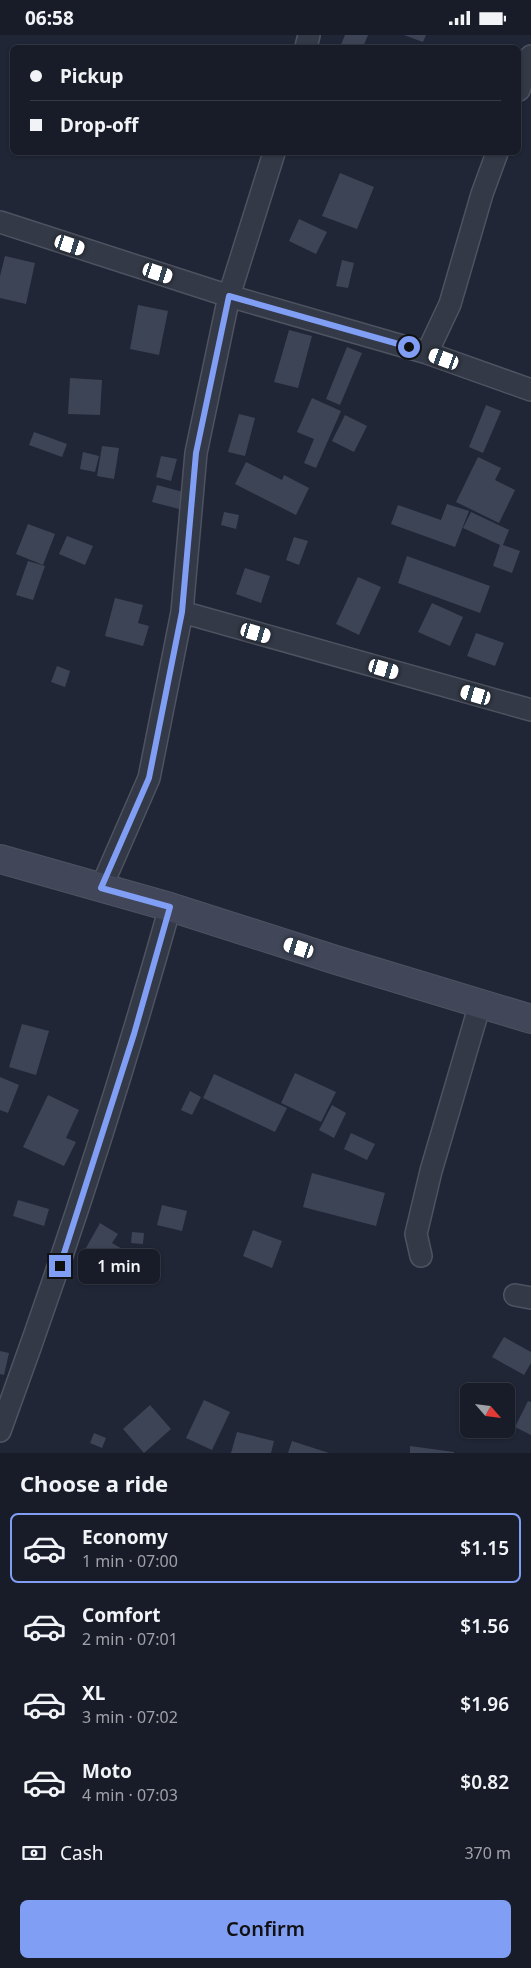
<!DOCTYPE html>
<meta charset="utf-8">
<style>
body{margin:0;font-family:"Noto Sans",sans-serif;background:#252934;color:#f1f3f6;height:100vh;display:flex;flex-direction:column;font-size:19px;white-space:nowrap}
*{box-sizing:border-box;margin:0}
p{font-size:16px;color:#9fa1a8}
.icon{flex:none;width:28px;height:28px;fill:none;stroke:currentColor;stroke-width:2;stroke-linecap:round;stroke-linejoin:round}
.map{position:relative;height:1418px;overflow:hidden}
.details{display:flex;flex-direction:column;background:#181c28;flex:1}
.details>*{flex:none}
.top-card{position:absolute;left:10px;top:10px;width:511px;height:110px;border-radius:8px;box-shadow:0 1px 4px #0004,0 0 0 1px #363a45;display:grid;align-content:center;height:110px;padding:0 20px;background:#181c28}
.needle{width:32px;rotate:118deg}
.buttons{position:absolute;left:460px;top:1348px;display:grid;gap:10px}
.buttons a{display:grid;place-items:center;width:55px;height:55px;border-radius:8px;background:#181c28;box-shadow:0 1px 4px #0004,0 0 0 1px #363a45;font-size:25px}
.end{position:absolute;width:22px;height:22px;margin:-11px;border:6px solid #819ef5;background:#111;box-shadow:0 0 0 2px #111}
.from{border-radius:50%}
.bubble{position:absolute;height:35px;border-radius:8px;background:#181c28;box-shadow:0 1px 4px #0004,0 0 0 1px #363a45;font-size:16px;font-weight:600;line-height:35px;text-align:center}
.car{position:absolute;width:15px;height:30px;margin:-15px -8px;border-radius:6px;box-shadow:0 0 4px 1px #0007;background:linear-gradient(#fff 24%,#345 0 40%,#fff 0 76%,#345 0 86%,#fff 0)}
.top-card b{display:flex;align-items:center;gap:18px;height:48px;font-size:19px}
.top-card b+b{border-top:1px solid #363a45}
.top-card i{width:12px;height:12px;background:#f1f3f6}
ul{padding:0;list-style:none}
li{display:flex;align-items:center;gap:15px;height:70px;margin:0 10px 8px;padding:0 10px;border:2px solid transparent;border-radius:8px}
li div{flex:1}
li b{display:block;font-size:19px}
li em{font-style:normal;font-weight:600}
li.current{border-color:#819ef5}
li>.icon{width:45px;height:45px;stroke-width:1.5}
h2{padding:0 20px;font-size:22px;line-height:60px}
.pay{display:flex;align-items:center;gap:12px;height:55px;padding:0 20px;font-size:19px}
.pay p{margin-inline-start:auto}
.button{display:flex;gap:10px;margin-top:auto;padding:10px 20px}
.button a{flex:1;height:58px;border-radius:8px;background:#819ef5;color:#111;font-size:20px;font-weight:600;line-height:58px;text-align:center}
.status{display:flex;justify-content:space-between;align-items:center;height:35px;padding:0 25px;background:#181c28;direction:ltr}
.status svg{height:14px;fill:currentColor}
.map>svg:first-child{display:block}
</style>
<div class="status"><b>06:58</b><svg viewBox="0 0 49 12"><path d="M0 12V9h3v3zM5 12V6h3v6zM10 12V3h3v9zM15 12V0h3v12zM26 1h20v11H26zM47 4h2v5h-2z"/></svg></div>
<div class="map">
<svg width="531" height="1418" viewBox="0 0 531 1418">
<rect width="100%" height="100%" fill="#202636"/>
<!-- building -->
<path fill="#3c4456" d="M345,0H368L363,12H340Z
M404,0H426L423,7Z
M340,138L374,152L357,194L322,181Z
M299,184L327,197L316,219L289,206Z
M5,221L35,228L26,269L0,263V241Z
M342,225L354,228L348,253L336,251Z
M138,270L168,276L159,320L130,314Z
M289,295L312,301L298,353L274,347Z
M347,312L362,318L340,370L326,364Z
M70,343L102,345L100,380L68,379Z
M312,363L341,376L316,433L304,428L314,404L297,397Z
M486,370L501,376L483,418L469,412Z
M239,379L255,383L245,421L228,417Z
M345,380L367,391L354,417L332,406Z
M34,397L67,409L62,422L29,410Z
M102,411L119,413L114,444L97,441Z
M83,417L99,421L95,437L80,434Z
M161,421L177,424L171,446L156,442Z
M478,422L501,433L495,445L515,455L499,488L456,467Z
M246,427L282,445L284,440L309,453L296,480L235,449Z
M157,450L187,458L183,475L152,467Z
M447,469L469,476L455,512L391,489L398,470L441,485Z
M224,477L239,480L236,494L221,490Z
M471,477L509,495L503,510L520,516L512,538L493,531L500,510L463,493Z
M28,489L55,499L43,530L16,519Z
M67,501L93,511L85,530L59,519Z
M294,502L308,506L299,530L286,525Z
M407,521L490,551L480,578L398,548Z
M28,526L45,531L33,565L16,560Z
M245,533L270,541L261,568L236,559Z
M358,542L381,552L359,600L336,589Z
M115,563L143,570L138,588L149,591L143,611L105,601Z
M432,568L463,582L450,611L418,597Z
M476,598L504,608L495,631L467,621Z
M57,631L70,636L65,652L51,647Z
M22,989L49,996L36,1040L9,1032Z
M295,1038L336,1057L321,1087L281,1068Z
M214,1039L287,1073L275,1097L203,1063Z
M0,1042L19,1050L8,1078L0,1075Z
M190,1056L201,1062L192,1080L181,1075Z
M48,1060L79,1075L66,1103L76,1107L64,1131L23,1112Z
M332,1070L346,1078L334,1103L319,1095Z
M351,1098L375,1109L367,1125L344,1114Z
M312,1138L385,1158L376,1191L303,1172Z
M18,1165L49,1174L44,1191L13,1181Z
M162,1170L187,1176L182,1196L157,1190Z
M100,1188L118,1199L112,1208L131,1219L117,1242L82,1220Z
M253,1195L282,1206L272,1233L243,1221Z
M132,1197L144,1198L143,1209L131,1208Z
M504,1302L531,1317V1328L524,1340L492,1322Z
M0,1316L9,1318L4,1340L0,1339Z
M204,1365L230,1377L212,1415L186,1403Z
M528,1366L531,1367V1400L515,1392Z
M150,1370L171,1394L144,1418L123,1394Z
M237,1397L274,1406L271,1418H231Z
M94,1398L106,1403L102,1413L90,1408Z
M292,1406L329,1418H288Z
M410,1411L454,1417V1418H410Z"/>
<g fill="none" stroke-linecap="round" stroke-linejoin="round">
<defs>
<path id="minor" d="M306,12L309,0
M519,55L531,21
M0,187L229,261L427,318L531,355
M427,318L450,269L482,159L497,118
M182,577L531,675
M101,853L149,743L182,577L196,418L229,261L274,118
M421,1221L416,1199L431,1136L480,969
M515,1260L531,1263
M0,1396C64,1222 120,1050 170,872"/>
<path id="secondary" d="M0,824L170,872L336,925L531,984"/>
</defs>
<!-- minor casing -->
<use href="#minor" stroke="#4e5361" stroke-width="24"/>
<!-- secondary casing -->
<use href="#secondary" stroke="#4e5361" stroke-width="30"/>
<!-- minor -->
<use href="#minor" stroke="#333946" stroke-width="21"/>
<!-- secondary -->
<use href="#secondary" stroke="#414759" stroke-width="28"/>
</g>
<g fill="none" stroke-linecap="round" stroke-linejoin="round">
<!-- route -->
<path stroke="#819ef5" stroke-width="6" d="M60,1231L134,999L170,872L101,853L149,743L182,577L196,418L229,261L409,312"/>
</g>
</svg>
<div class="buttons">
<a><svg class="needle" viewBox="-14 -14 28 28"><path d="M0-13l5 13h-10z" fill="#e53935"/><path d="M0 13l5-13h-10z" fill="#9fa1a8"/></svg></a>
</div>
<i class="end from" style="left:409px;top:312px"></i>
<i class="end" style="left:60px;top:1231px"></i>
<div class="bubble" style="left:78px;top:1214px;width:82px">1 min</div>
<i class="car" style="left:70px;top:210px;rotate:108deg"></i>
<i class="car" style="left:158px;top:238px;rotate:108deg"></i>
<i class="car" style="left:444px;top:324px;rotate:290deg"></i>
<i class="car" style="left:256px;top:598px;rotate:106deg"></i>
<i class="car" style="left:384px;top:634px;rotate:106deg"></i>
<i class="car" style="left:476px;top:660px;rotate:286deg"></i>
<i class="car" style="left:299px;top:913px;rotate:288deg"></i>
<div class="top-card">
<b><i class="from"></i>Pickup</b>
<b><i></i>Drop-off</b>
</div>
</div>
<section class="details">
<h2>Choose a ride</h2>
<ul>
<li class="current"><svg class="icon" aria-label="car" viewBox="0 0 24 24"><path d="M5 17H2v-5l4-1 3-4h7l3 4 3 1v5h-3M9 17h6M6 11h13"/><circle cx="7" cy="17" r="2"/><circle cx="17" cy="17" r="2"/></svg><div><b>Economy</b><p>1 min · 07:00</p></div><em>$1.15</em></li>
<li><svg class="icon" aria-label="car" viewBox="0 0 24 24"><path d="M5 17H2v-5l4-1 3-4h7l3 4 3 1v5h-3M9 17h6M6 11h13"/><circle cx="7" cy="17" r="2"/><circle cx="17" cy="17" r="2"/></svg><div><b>Comfort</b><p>2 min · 07:01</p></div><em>$1.56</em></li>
<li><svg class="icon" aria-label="car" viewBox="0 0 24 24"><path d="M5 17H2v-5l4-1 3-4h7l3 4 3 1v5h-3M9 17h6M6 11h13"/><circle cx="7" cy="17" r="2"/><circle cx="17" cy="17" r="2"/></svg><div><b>XL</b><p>3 min · 07:02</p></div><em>$1.96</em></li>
<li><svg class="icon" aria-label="car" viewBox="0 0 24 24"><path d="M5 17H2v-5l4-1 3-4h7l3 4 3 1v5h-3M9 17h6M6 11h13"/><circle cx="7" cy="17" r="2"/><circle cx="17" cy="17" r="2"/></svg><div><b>Moto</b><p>4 min · 07:03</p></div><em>$0.82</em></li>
</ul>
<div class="pay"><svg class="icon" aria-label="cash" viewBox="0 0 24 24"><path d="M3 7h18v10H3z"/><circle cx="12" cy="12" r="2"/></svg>Cash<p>370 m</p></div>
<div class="button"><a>Confirm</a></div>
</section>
